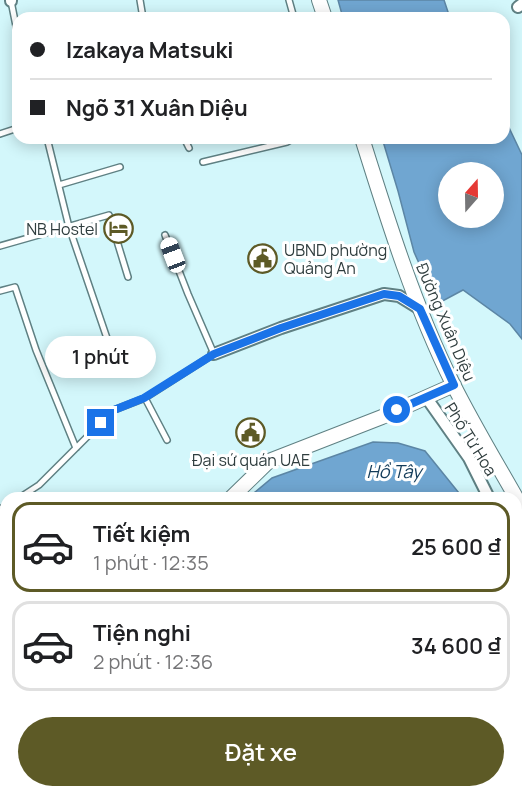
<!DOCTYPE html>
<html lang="vi">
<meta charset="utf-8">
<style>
body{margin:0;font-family:Manrope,sans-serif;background:#f6f6f6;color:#202124;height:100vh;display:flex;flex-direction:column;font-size:22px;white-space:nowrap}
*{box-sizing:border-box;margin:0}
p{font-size:20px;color:#757577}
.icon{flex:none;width:33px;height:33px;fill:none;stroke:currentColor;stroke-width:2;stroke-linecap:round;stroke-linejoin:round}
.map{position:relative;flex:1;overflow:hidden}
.panel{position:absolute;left:0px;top:492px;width:522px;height:306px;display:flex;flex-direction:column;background:#fff;border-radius:18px 18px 0 0;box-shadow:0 3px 15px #0003}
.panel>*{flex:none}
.guide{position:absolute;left:12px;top:12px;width:498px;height:132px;border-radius:18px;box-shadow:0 3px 15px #0003;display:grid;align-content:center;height:132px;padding:0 18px;background:#fff}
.needle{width:39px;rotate:20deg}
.fabs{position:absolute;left:438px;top:162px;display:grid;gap:12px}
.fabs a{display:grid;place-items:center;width:66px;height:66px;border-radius:50%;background:#fff;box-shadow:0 3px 15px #0003;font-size:30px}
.end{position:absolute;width:27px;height:27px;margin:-14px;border:8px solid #1a73e8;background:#fff;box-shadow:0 0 0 3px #fff}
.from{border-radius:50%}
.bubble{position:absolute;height:42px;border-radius:21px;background:#fff;box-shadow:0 3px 15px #0003;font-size:20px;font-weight:600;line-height:42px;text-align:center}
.car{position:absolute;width:18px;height:36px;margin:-18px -9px;border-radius:8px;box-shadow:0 0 4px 2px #0007;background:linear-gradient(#fff 24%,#345 0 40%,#fff 0 76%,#345 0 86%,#fff 0)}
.guide b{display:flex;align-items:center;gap:21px;height:57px;font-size:22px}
.guide b+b{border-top:2px solid #e0e0e0}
.guide i{width:15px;height:15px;background:#202124}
ul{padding:10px 0 0;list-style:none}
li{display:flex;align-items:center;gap:18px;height:90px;margin:0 12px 9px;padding:0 6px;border:3px solid #e0e0e0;border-radius:18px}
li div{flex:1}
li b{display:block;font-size:22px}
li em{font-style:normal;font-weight:600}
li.active{border-color:#5d5a26}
li>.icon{width:54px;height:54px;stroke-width:1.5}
.cta{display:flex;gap:12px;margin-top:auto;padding:12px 18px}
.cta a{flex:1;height:69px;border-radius:36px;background:#5d5a26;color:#fff;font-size:24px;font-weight:600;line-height:69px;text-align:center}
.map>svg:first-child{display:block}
</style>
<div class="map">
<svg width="522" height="798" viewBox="0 0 522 798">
<rect width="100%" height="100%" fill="#d3f7fb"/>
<!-- water -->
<path fill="#70a6d1" stroke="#5c86a5" stroke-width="1.5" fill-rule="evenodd" d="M338,0H444L450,18H343Z
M504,117L522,155V339L510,324L463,290L437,304L414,252L398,191L382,138H504ZM494,172V218H448V172Z
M373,442L398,443L425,451L463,498H248L272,478Z
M516,580L522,590V798H0V652L6,650V792H516Z"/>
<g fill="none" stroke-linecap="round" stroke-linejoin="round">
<defs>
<path id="service" d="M140,0L143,18
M289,0L294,18
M11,1L18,36
M0,134L18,128
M47,138L69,227L110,347
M184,138L189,148
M203,162L287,142L294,138
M59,185L120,167
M0,246L109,215L128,277
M0,291L15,287L36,350L76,448
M145,398L167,440
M19,498L39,485L114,410L145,398L214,354L188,294L165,235
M0,509L6,506"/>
<path id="minor" d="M11,0V1
M518,7L522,4
M214,354L281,328L384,294L399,296L420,309
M426,397L469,458L489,498
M516,549L522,560"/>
<path id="tertiary" d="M319,0L325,18
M362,138C388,221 414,305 453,384C474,426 499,467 522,508
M231,498L269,461L382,417L454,385
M0,639L6,636"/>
</defs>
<!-- service casing -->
<use href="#service" stroke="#5f8083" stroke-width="8"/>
<!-- minor casing -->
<use href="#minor" stroke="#5f8083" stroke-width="14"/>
<!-- tertiary casing -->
<use href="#tertiary" stroke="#5f8083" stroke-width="16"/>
<!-- service -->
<use href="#service" stroke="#fff" stroke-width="5"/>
<!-- minor -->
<use href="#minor" stroke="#fff" stroke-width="10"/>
<!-- tertiary -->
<use href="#tertiary" stroke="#fff" stroke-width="14"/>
</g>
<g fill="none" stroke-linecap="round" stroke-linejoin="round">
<!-- route -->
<path stroke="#1a73e8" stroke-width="8" d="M101,423L114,410L144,398L214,354L281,328L384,294L399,296L420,309L454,385L397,410"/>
</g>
<!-- icons -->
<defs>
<symbol id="hotel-ring" viewBox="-11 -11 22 22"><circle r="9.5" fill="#fff" stroke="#5d5a26" stroke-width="1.5"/><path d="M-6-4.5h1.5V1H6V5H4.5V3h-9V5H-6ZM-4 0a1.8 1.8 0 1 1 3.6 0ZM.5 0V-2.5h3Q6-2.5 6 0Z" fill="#5d5a26"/></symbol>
<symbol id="civic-ring" viewBox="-11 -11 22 22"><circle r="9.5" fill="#fff" stroke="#5d5a26" stroke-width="1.5"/><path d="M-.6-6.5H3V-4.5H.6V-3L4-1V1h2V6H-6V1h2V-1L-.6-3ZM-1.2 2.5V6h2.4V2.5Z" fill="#5d5a26"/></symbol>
</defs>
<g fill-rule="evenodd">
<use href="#hotel-ring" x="102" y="212" width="33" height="33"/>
<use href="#civic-ring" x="246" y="242" width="33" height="33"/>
<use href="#civic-ring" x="234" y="416" width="33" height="33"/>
</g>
<g text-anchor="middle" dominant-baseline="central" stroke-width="6" stroke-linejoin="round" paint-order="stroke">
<!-- poi labels -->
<g font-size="16" fill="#2f3d3e" stroke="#fff" text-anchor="end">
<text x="98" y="229">NB Hostel</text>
<text x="284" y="250" text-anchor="start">UBND phường<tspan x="284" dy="18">Quảng An</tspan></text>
<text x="251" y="460" text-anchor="middle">Đại sứ quán UAE</text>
</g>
<!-- street labels -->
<g font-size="16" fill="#2f3d3e" stroke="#fff">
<text transform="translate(446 322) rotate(67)">Đường Xuân Diệu</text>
<text transform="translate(471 439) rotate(58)">Phố Từ Hoa</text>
</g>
<!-- water labels -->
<g font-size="18" font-style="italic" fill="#133c5a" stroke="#fff">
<text x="394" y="471">Hồ Tây</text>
</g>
</g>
</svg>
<div class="fabs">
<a><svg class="needle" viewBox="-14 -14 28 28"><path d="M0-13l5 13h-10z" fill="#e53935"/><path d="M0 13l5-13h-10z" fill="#757577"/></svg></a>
</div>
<i class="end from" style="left:397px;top:410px"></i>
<i class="end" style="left:101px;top:423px"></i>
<div class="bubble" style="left:45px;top:336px;width:111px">1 phút</div>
<i class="car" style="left:173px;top:255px;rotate:339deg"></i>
<div class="guide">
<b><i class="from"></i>Izakaya Matsuki</b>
<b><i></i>Ngõ 31 Xuân Diệu</b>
</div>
<section class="panel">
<ul>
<li class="active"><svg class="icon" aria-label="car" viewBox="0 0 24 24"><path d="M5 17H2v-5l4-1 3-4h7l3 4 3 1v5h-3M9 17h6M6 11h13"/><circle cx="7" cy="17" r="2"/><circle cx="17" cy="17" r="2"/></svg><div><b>Tiết kiệm</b><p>1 phút · 12:35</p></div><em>25 600 ₫</em></li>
<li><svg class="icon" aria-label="car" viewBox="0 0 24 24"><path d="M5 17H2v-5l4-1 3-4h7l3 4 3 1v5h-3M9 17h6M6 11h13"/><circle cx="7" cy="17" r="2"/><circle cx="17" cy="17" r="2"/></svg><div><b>Tiện nghi</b><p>2 phút · 12:36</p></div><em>34 600 ₫</em></li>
</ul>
<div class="cta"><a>Đặt xe</a></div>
</section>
</div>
